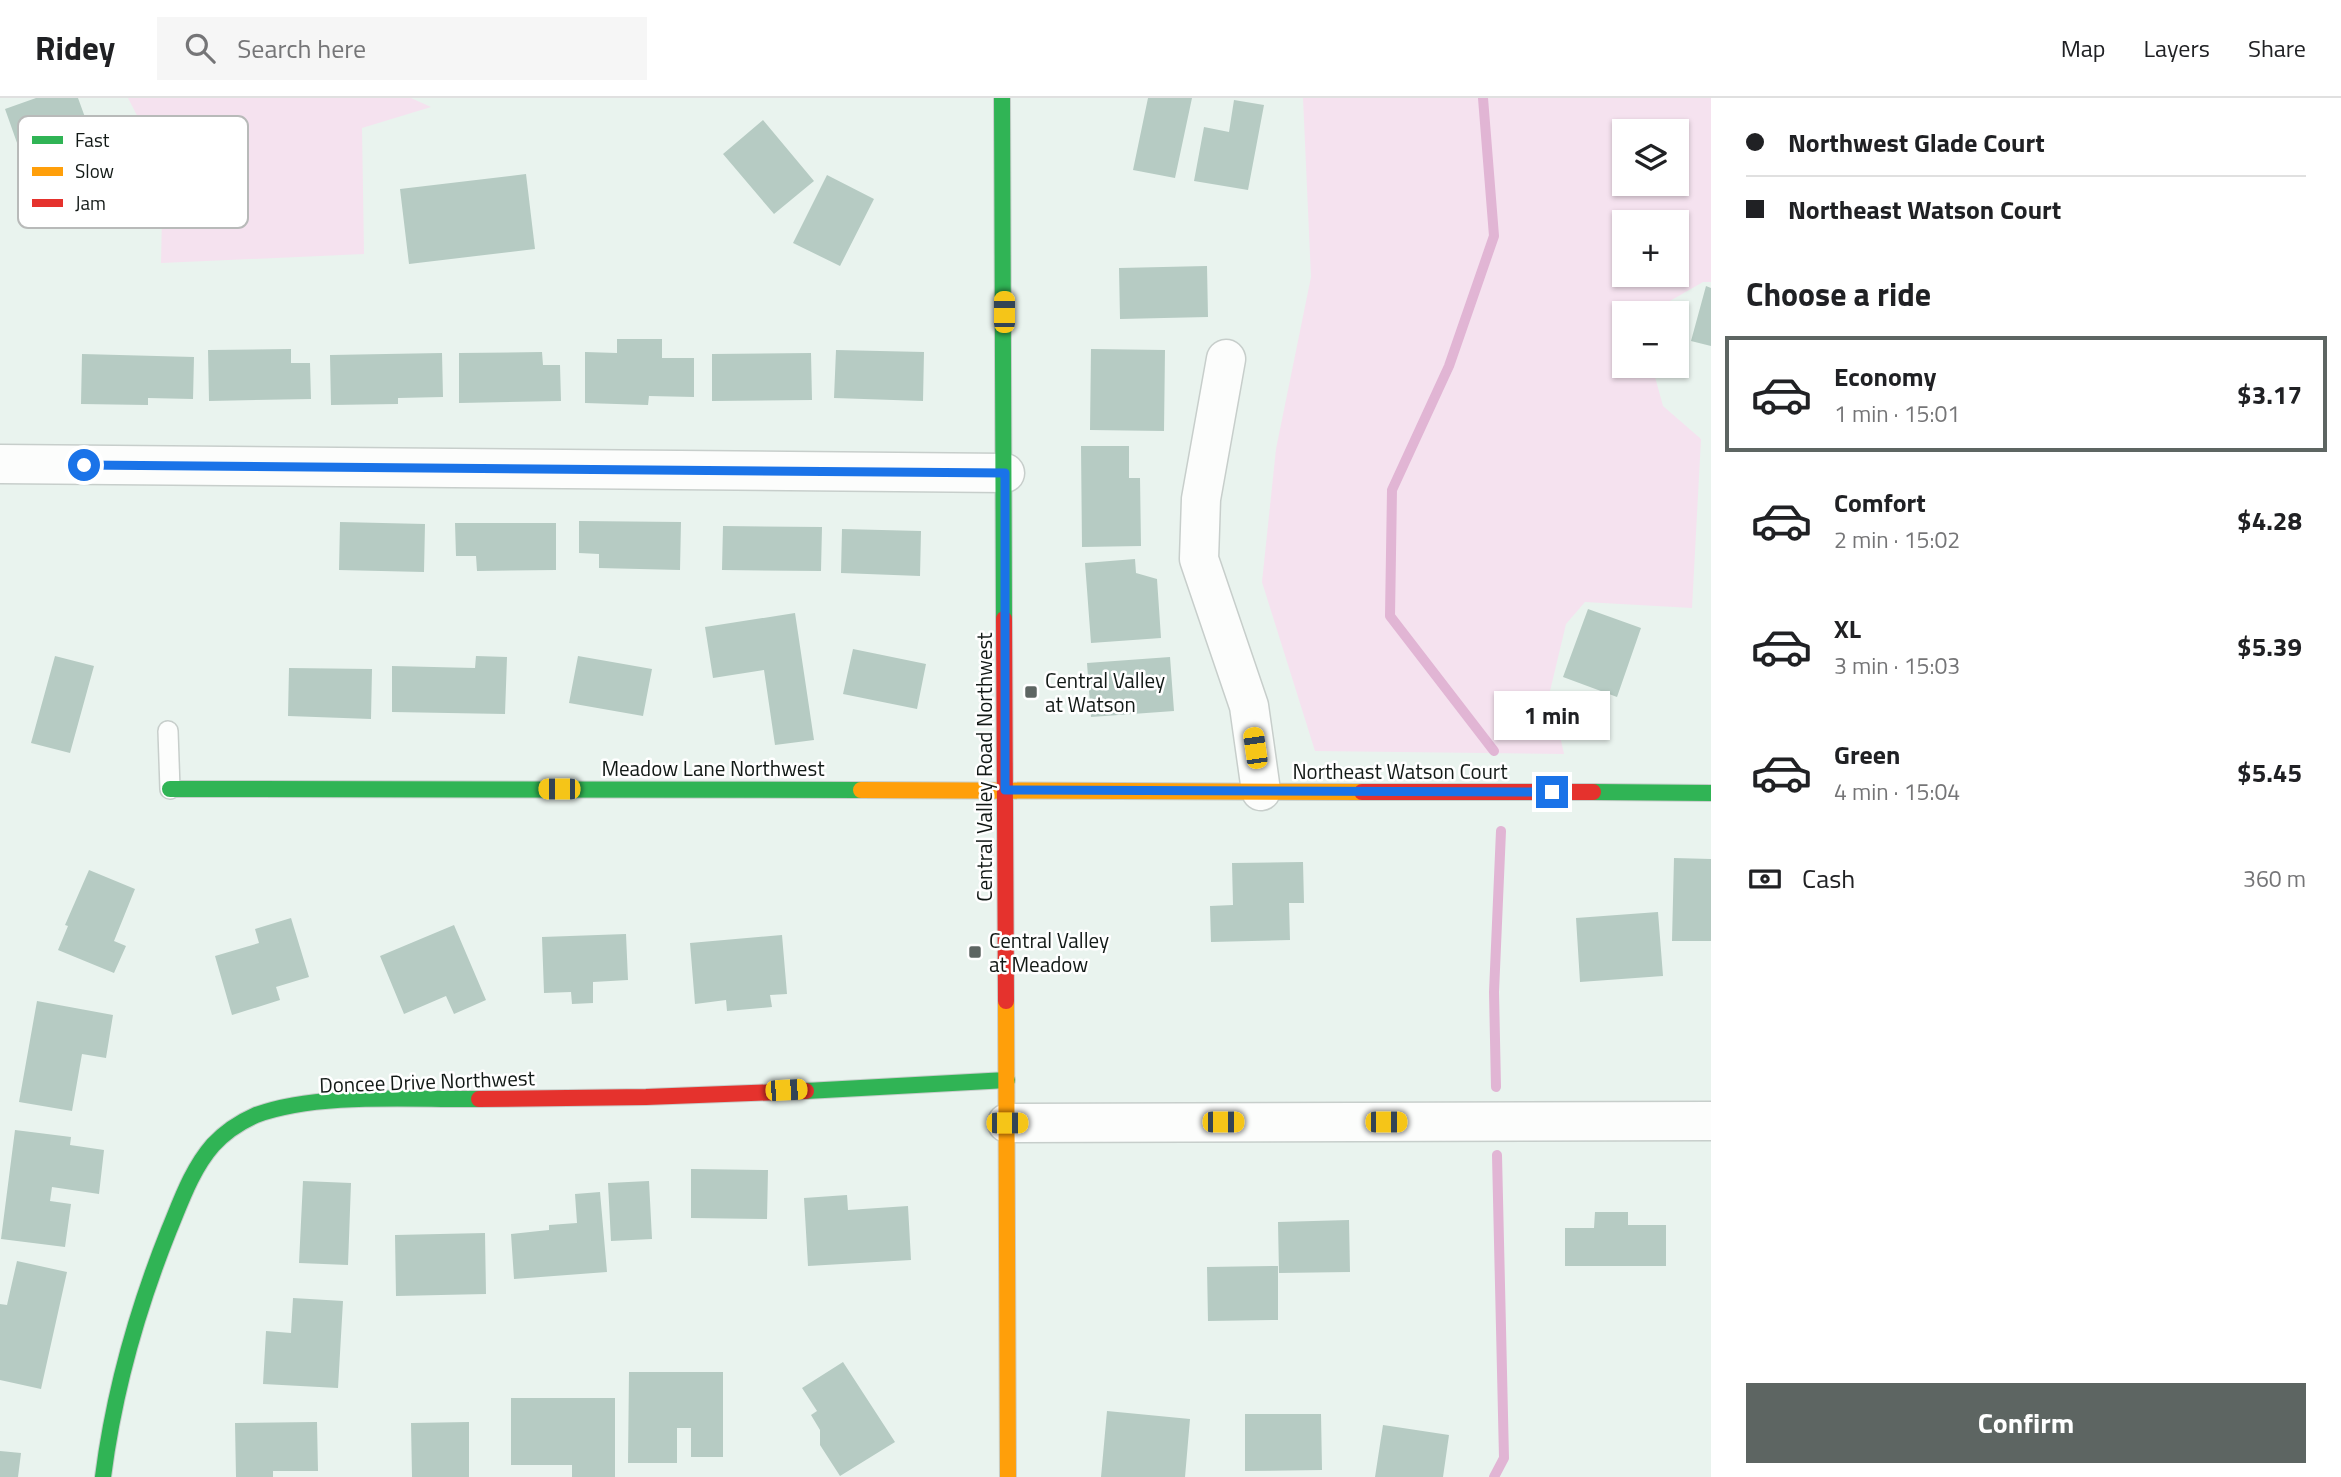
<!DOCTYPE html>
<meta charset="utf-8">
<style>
body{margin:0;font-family:"Titillium Web",sans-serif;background:#f6f6f6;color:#202124;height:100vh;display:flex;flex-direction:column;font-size:26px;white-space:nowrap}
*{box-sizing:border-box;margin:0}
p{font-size:23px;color:#757577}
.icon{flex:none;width:38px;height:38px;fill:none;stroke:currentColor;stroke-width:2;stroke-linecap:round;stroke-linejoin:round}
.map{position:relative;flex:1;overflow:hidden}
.drawer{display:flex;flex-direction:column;background:#fff;width:630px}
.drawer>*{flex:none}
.banner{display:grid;align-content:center;height:154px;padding:0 35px;background:#fff}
.fabs{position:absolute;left:1612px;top:21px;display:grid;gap:14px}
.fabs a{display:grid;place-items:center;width:77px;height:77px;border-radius:0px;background:#fff;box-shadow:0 2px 5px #0004;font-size:35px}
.end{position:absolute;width:32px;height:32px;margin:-16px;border:9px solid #1a73e8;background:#fff;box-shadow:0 0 0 4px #fff}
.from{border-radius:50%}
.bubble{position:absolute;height:49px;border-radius:0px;background:#fff;box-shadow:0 2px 5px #0004;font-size:23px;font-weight:700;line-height:49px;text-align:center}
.car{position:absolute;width:21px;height:42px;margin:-21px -10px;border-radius:9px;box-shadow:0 0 5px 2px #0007;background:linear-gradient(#f5c518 24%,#345 0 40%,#f5c518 0 76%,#345 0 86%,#f5c518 0)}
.banner b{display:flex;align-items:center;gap:24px;height:66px;font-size:26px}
.banner b+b{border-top:2px solid #e0e0e0}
.banner i{width:18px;height:18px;background:#202124}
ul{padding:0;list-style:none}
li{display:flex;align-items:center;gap:21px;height:116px;margin:0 14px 10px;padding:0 21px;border:4px solid transparent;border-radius:0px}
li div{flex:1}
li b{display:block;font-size:26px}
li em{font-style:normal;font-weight:700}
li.active{border-color:#5d6562}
li>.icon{width:63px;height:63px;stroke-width:1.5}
h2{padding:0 35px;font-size:32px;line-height:84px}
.pay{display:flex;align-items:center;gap:18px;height:77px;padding:0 35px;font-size:26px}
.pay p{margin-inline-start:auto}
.action{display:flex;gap:14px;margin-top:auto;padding:14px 35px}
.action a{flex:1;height:80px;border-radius:0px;background:#5d6562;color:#fff;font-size:28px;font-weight:700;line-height:80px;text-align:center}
header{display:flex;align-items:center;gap:42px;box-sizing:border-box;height:98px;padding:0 35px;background:#fff;border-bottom:2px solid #e0e0e0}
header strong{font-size:33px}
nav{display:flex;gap:38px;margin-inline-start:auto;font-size:24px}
.search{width:490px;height:63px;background:#f6f6f6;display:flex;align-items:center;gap:18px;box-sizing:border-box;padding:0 24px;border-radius:0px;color:#757577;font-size:26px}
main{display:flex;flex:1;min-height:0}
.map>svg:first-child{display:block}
</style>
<header>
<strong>Ridey</strong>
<div class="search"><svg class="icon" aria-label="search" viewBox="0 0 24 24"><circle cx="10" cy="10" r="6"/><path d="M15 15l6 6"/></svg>Search here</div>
<nav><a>Map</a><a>Layers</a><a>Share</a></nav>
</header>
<main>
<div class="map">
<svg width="1711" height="1379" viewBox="0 0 1711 1379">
<rect width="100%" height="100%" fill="#e9f3ee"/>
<!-- green -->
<path fill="#f5e2ef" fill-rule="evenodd" d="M128,0H411L431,9L362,30L364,156L161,165L163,68Z
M1303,0H1711V184H1703L1649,215H1624V268H1652L1663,308L1701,341L1692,510L1585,504L1566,526L1550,593L1564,656L1315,653L1262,484L1276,351L1311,179ZM1624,33H1676V86H1624ZM1624,124H1676V177H1624Z"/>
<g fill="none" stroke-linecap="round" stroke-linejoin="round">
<!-- stream -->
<path stroke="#e1b5d4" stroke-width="10" d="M1483,0L1494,138L1449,268L1392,392L1390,518L1494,653
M1496,989L1494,894L1501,733
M1494,1379L1504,1360L1497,1057"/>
</g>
<!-- building -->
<path fill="#b6cbc3" d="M36,0H78L102,66L33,90L5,11Z
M1148,0H1192L1175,80L1133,72Z
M1234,2L1264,7L1248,92L1194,83L1204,29L1229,34Z
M763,22L814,83L774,116L723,56Z
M526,76L535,151L409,166L400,91Z
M827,77L874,101L840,168L793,145Z
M1207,168L1208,219L1120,221L1119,170Z
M1706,188L1711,190V248L1691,243Z
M617,241H662V260H694V299L649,298L648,307L585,305V254L617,255Z
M291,251V265H310L311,301L209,303L208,252Z
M1091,251L1165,252L1164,333L1090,332Z
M836,252L924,254L923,303L834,300Z
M542,254L543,267H560L561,303L459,305V255Z
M442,255L443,299L398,300V306L331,307L330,257Z
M811,255L812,302L712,303V256Z
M82,256L194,259L193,301L148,300V307L81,306Z
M1081,348H1129V380H1140L1141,448L1082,449Z
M579,423L681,424L680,472L599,470V456L579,455Z
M340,424L425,426L424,474L339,472Z
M455,425H556V472L477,473L476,458H456Z
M723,428L822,429L821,473L722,472Z
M842,431L921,433L920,478L841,475Z
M1135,461L1136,475L1157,481L1161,540L1091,545L1085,465Z
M1588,511L1641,530L1617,599L1563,579Z
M795,515L814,642L775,647L764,572L713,580L705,529Z
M853,551L926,566L917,611L843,596Z
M55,558L94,568L70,655L31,645Z
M476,558L507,559L505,616L392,614V568L475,570Z
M578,558L652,571L643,618L569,605Z
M1170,559L1174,613L1091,619L1087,565Z
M289,570L372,571L371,621L288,618Z
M1674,760L1711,761V843H1672Z
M1303,764L1304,805H1289L1290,842L1211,844L1210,808L1233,807L1232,765Z
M89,772L135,791L114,843L126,848L114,875L58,852L68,828L65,827Z
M1658,814L1663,878L1580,884L1576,820Z
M291,820L309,879L276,889L280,902L232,917L215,858L259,845L255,831Z
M454,827L486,902L454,916L446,898L404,916L380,858Z
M626,836L628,882L593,884V905L572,906L571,894L544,895L542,839Z
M782,837L787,896L770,897L772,909L727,913L726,902L695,906L690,845Z
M37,903L113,917L106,960L82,956L72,1013L19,1004Z
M15,1032L71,1039L70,1047L104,1052L99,1096L52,1089L50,1103L71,1106L65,1149L1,1141Z
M691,1071L768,1072L767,1121L691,1120Z
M303,1083L351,1085L348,1167L299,1165Z
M649,1083L652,1141L611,1143L608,1085Z
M600,1094L607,1174L514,1181L511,1136L549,1132V1127L577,1125L575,1096Z
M847,1097L848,1112L908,1108L911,1162L808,1168L804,1100Z
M1595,1114H1628V1127H1666V1168H1565V1130H1594Z
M1349,1122L1350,1174L1279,1175L1278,1124Z
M485,1135L486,1196L396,1198L395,1137Z
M17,1163L67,1174L41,1291L0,1282V1206L7,1207Z
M1278,1168V1222L1208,1223L1207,1169Z
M293,1200L343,1203L338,1290L263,1286L266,1233L291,1235Z
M843,1264L895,1344L840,1378L820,1347V1332L811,1317L817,1313L802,1290Z
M629,1274H723V1359H691V1330H677V1365H628Z
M511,1300H615V1379H572V1367H511Z
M1107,1313L1190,1321L1185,1379H1101Z
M1245,1316H1321L1322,1372L1245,1373Z
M317,1324L318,1373H273V1379H236L235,1325Z
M469,1324V1379H412L411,1325Z
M1383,1327L1449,1337L1443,1379H1375Z
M0,1353L21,1355L18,1379H0Z"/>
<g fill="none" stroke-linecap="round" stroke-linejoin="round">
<defs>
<path id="lane" d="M168,633L170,691"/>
<path id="street" d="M1226,261L1201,401L1199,461L1249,608L1261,693
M0,366L1005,375
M1007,1025L1711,1023"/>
<path id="fast" d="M1002,0L1004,521
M170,691L861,692
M1593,694L1711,695
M806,993L1007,982
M103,1379C114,1293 137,1212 169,1132C181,1103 192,1071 213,1047C225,1034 240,1024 256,1017C319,994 412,1002 479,1001"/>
<path id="slow" d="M861,692L1362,694
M1006,903L1008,1379"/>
<path id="jam" d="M1004,521L1006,903
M1362,694H1593
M479,1001L646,999L806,993"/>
</defs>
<!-- lane casing -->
<use href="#lane" stroke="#c7cecb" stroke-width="22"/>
<!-- street casing -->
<use href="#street" stroke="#c7cecb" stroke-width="41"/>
<!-- fast casing -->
<use href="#fast" stroke="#c7cecb" stroke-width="18"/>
<!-- slow casing -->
<use href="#slow" stroke="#c7cecb" stroke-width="18"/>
<!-- jam casing -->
<use href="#jam" stroke="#c7cecb" stroke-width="18"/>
<!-- lane -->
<use href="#lane" stroke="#fcfdfc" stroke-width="19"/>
<!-- street -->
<use href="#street" stroke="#fcfdfc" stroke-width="38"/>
<!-- fast -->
<use href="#fast" stroke="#30b455" stroke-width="16"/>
<!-- slow -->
<use href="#slow" stroke="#ff9f0a" stroke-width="16"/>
<!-- jam -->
<use href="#jam" stroke="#e5322d" stroke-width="16"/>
</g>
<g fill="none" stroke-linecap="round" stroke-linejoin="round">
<!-- route -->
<path stroke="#1a73e8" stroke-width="9" d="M84,367L1005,375V692L1552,694"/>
</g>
<!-- markers -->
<g fill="#5d6562" stroke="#fff" stroke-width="2.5">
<rect x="1024" y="587" width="14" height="14" rx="3.5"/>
<rect x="968" y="847" width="14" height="14" rx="3.5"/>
</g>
<g text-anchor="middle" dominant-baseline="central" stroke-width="5" stroke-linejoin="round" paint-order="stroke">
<!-- poi labels -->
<g font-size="21" fill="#121916" stroke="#fff" text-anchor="start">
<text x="1045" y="582">Central Valley<tspan x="1045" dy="24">at Watson</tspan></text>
<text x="989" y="842">Central Valley<tspan x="989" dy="24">at Meadow</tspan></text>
</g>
<!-- street labels -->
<g font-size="21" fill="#121916" stroke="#fff">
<text transform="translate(984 669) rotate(-90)">Central Valley Road Northwest</text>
<text x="713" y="670">Meadow Lane Northwest</text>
<text x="1400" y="673">Northeast Watson Court</text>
<text transform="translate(427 983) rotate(-2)">Doncee Drive Northwest</text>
</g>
</g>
<!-- legend -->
<rect x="18" y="18" width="230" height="112" rx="10" fill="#fff" stroke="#b8bab9" stroke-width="2"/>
<rect x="32" y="38" width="31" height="8" fill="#30b455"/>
<rect x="32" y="69" width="31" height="9" fill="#ff9f0a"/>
<rect x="32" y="101" width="31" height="8" fill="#e5322d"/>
<g font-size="19" fill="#121916">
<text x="75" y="49">Fast</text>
<text x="75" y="80">Slow</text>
<text x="75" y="112">Jam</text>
</g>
</svg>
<div class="fabs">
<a><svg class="icon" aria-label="layers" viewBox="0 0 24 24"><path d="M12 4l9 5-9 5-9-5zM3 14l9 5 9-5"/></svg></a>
<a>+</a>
<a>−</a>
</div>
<i class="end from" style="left:84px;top:367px"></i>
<i class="end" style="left:1552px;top:694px"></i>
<div class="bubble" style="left:1494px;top:593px;width:116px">1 min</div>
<i class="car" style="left:1004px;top:214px;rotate:0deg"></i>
<i class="car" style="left:1255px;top:650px;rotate:352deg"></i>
<i class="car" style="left:559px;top:691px;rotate:270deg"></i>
<i class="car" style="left:786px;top:992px;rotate:87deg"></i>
<i class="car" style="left:1223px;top:1024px;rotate:90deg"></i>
<i class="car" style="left:1386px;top:1024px;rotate:90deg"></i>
<i class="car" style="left:1007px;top:1025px;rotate:90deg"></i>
</div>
<section class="drawer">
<div class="banner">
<b><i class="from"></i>Northwest Glade Court</b>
<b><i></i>Northeast Watson Court</b>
</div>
<h2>Choose a ride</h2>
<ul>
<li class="active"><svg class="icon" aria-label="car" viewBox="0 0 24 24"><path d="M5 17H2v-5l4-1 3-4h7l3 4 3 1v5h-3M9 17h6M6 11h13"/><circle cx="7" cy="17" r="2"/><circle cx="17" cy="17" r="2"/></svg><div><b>Economy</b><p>1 min · 15:01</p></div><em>$3.17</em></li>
<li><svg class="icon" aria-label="car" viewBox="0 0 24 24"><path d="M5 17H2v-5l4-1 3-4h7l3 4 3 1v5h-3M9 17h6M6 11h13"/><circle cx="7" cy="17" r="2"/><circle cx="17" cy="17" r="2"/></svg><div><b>Comfort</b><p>2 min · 15:02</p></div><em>$4.28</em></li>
<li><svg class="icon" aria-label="car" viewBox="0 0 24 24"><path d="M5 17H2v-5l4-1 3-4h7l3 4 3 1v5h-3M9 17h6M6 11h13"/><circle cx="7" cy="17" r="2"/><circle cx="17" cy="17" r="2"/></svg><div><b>XL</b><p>3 min · 15:03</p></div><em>$5.39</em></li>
<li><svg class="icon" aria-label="car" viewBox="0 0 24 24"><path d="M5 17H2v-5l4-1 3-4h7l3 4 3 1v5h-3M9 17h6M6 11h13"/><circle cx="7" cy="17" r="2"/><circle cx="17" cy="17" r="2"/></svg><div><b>Green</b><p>4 min · 15:04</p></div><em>$5.45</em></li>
</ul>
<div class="pay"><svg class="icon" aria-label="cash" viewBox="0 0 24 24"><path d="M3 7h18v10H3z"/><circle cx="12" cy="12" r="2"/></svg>Cash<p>360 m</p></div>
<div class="action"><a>Confirm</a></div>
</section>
</main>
